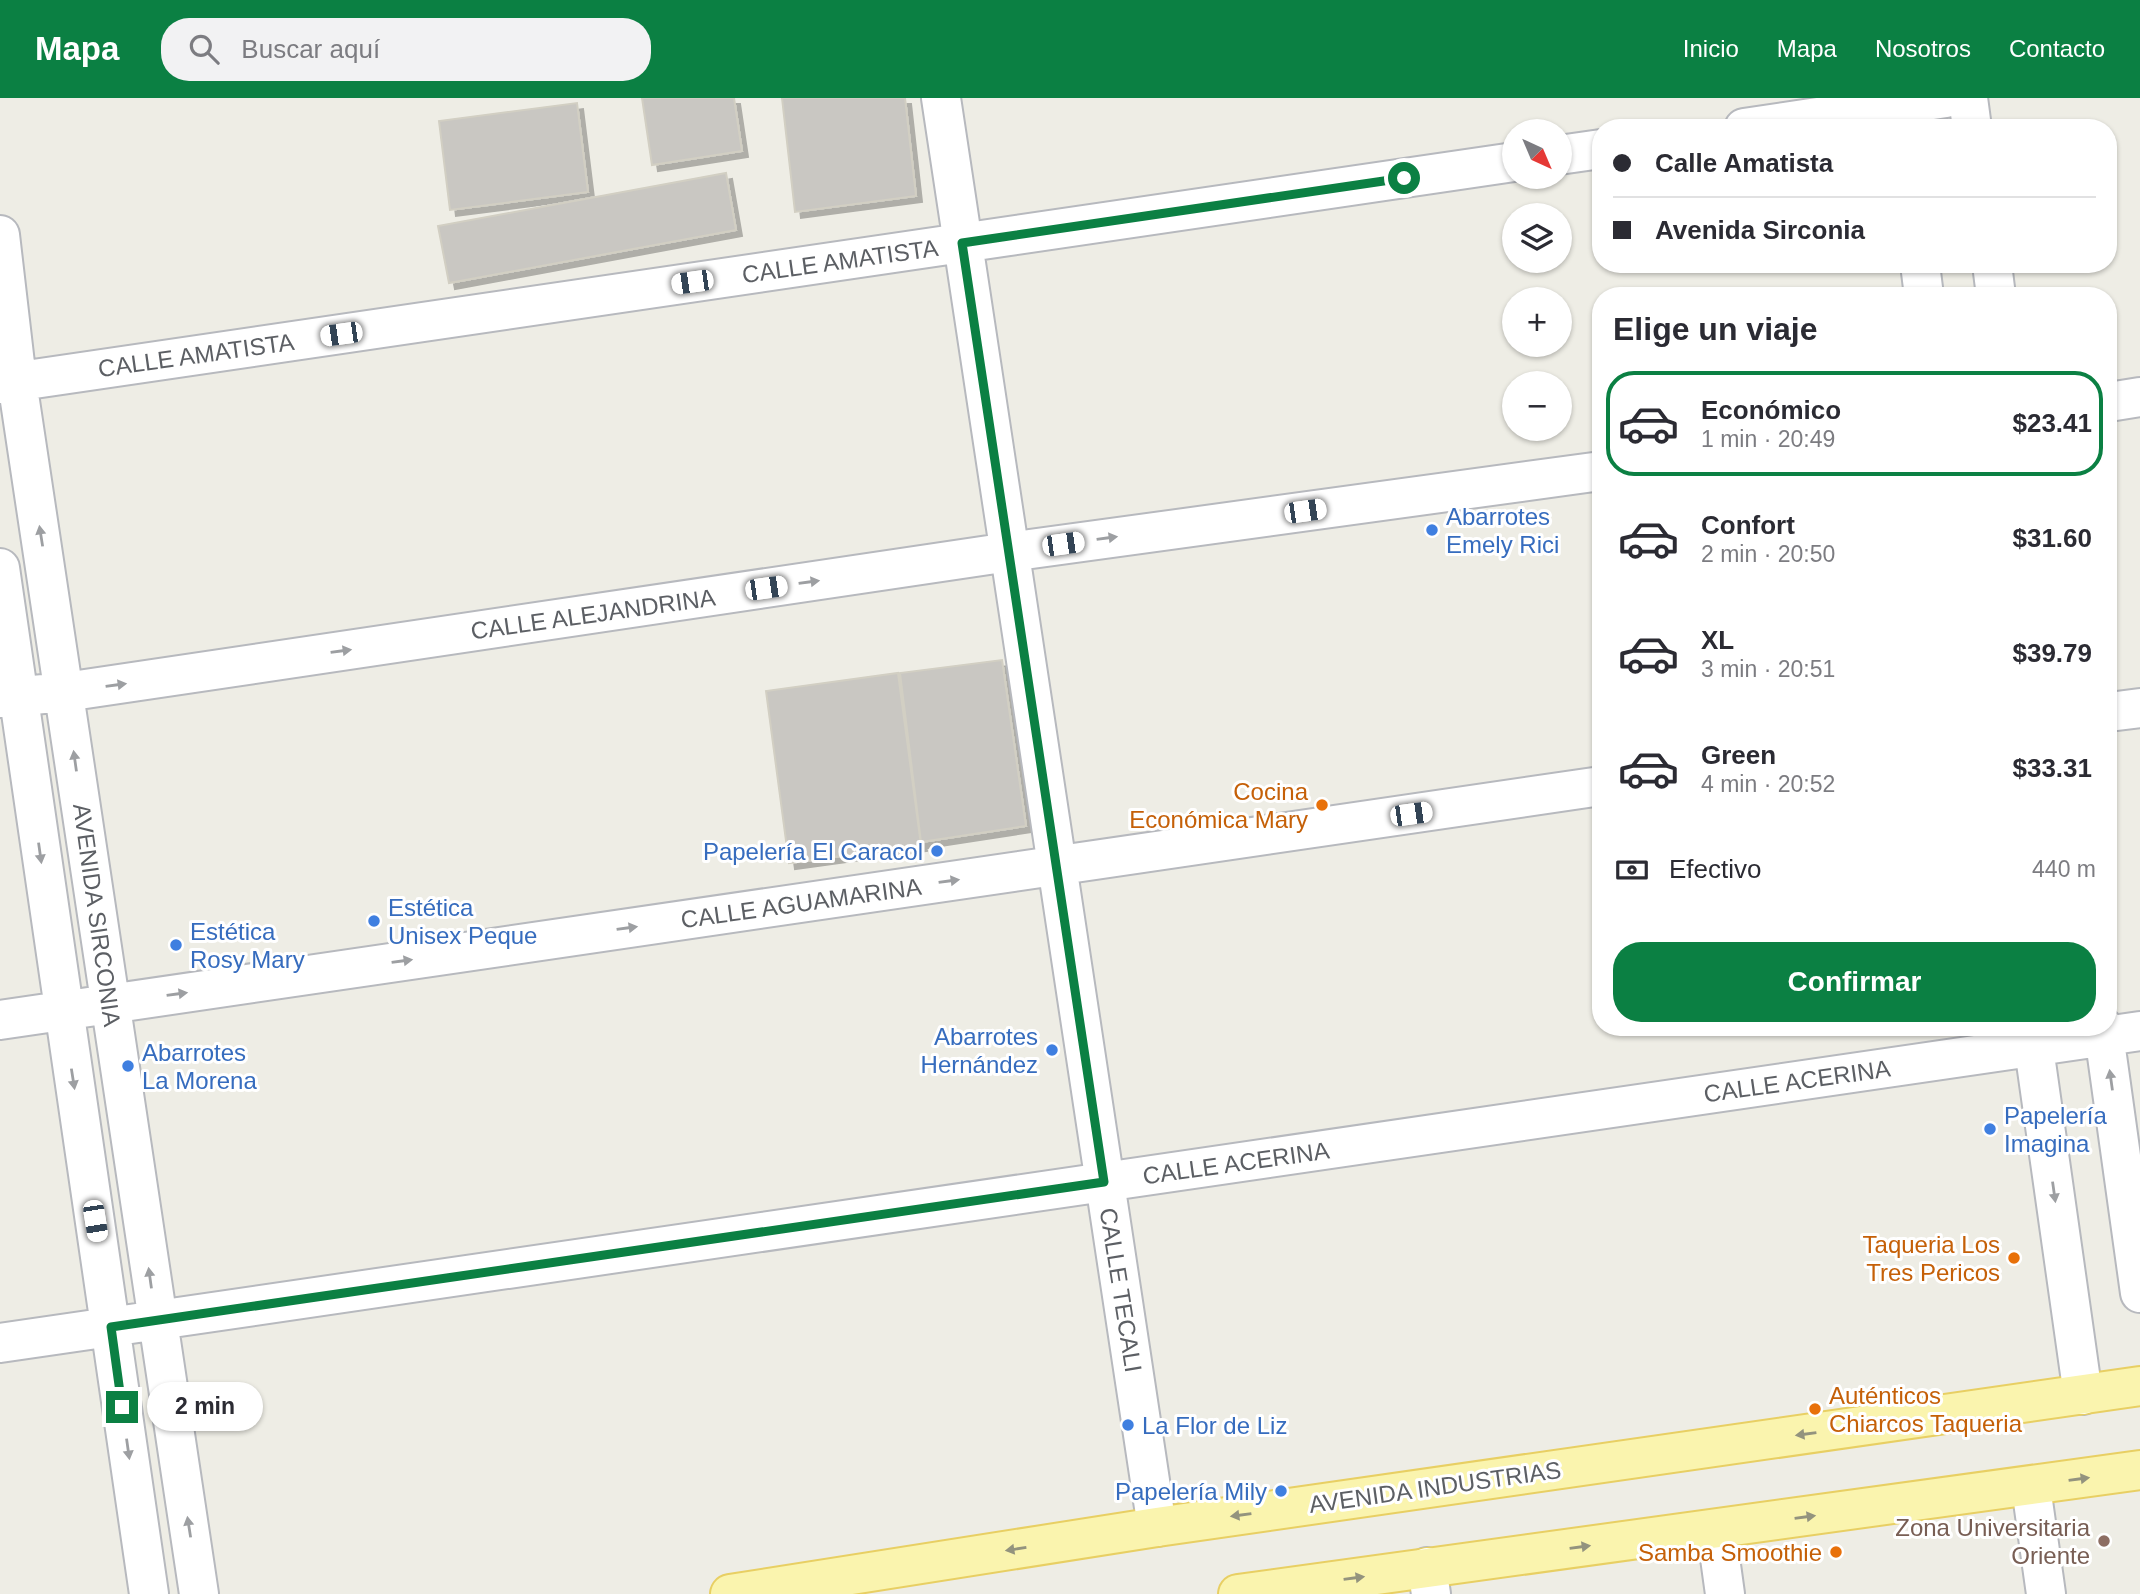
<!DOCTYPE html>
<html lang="es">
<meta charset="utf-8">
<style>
body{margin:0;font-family:Arial,sans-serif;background:#f2f2f3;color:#2b2b33;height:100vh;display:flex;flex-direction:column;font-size:26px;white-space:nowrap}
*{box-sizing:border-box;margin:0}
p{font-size:23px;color:#7c7c81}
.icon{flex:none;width:38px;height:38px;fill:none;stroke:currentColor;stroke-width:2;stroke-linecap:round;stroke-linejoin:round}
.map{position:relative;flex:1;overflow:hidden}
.sheet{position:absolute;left:1592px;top:189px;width:525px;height:749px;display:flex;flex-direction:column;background:#fff;border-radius:28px;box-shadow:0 2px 5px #0004}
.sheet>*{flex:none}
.top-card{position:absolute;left:1592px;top:21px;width:525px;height:154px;border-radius:28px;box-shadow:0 2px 5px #0004;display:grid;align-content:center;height:154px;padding:0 21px;background:#fff}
.needle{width:46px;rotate:136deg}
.fabs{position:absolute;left:1502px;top:21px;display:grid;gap:14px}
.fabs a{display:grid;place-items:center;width:70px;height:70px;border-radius:50%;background:#fff;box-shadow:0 2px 5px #0004;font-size:35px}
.end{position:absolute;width:32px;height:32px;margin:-16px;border:9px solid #0b8043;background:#fff;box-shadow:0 0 0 4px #fff}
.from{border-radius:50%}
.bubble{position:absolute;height:49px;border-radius:24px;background:#fff;box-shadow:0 2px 5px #0004;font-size:23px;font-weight:800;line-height:49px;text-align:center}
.car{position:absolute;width:21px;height:42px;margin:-21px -10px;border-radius:9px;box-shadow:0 0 5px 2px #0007;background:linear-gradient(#fff 24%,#345 0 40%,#fff 0 76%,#345 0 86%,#fff 0)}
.top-card b{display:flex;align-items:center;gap:24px;height:66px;font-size:26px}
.top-card b+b{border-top:2px solid #e1e1e2}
.top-card i{width:18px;height:18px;background:#2b2b33}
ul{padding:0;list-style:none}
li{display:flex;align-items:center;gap:21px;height:105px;margin:0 14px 10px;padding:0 7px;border:4px solid transparent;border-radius:28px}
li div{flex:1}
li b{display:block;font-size:26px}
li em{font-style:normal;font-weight:800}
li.on{border-color:#0b8043}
li>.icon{width:63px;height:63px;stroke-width:1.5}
h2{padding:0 21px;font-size:32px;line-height:84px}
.pay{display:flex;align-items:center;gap:18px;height:77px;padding:0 21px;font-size:26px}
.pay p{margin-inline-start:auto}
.primary-button{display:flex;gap:14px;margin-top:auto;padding:14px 21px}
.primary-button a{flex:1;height:80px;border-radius:28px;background:#0b8043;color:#fff;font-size:28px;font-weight:800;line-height:80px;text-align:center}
header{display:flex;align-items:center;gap:42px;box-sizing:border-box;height:98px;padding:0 35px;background:#0b8043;color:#fff}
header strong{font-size:33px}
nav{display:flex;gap:38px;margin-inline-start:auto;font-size:24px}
.search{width:490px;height:63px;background:#f2f2f3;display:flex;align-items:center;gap:18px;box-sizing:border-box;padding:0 24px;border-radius:28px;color:#7c7c81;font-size:26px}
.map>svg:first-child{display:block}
</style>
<header>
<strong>Mapa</strong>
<div class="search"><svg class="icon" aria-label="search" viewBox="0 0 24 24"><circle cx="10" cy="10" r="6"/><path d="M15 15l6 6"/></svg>Buscar aquí</div>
<nav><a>Inicio</a><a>Mapa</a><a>Nosotros</a><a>Contacto</a></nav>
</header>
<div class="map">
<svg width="2140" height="1496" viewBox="0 0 2140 1496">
<defs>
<filter id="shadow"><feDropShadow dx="6" dy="6" stdDeviation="0" flood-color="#0004"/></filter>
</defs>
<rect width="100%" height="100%" fill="#eeede5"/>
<!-- building -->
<path fill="#c9c7c2" stroke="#d2cfc3" stroke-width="2" filter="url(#shadow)" d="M642,0H734L742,53L652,67Z
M782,0H905L916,98L795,114Z
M577,5L588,94L450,112L439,23Z
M726,75L736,132L449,185L438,128Z
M1002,562L1026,728L921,744L900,575Z
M898,575L921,747L789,765L766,593Z"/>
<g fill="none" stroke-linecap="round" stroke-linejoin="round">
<defs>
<path id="minor" d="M941,0L1157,1429
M1968,0L1972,30
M1744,30L1946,0
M1559,57L1601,51
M0,137L17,283L199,1496
M1920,166L1924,198
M1992,166L1996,198
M0,286L1514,64
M2109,304L2140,299
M0,470L149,1496
M0,600L65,594L1009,454L1601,373
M2109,614L2140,610
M0,922L1601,688
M2031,929L2083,1297
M2103,929L2140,1195
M0,1245L2140,933
M2031,1389L2046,1496
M1716,1431L1725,1496
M1427,1469L1431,1496"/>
<path id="major" d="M730,1496L1157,1429L2140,1288
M1238,1496L2140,1372"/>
</defs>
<!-- minor casing -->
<use href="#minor" stroke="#b7b9be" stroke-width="42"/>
<!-- major casing -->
<use href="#major" stroke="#e8cf63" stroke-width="42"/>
<!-- minor -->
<use href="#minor" stroke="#fff" stroke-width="38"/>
<!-- major -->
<use href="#major" stroke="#faf4ae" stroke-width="38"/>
</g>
<!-- one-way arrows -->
<defs><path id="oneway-solid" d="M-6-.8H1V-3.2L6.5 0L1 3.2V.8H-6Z" transform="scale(1.75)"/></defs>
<g fill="#9d9fa2">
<use href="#oneway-solid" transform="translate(41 438) rotate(-99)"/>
<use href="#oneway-solid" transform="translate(1107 440) rotate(-8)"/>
<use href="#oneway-solid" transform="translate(809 484) rotate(-8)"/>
<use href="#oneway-solid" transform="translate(341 553) rotate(-8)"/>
<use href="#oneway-solid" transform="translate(116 587) rotate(-8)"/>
<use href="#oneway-solid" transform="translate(75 663) rotate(-98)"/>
<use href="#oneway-solid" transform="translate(40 755) rotate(82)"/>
<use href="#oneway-solid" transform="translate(949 783) rotate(-8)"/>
<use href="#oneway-solid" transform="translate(627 830) rotate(-8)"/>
<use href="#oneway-solid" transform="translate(402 863) rotate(-8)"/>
<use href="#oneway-solid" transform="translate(177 896) rotate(-8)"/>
<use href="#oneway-solid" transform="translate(73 981) rotate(81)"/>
<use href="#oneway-solid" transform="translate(2111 982) rotate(-98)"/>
<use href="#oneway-solid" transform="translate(2054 1094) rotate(82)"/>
<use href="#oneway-solid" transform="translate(150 1180) rotate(-98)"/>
<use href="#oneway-solid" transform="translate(128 1351) rotate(82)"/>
<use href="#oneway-solid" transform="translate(189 1429) rotate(-99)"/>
</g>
<g fill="#93937e">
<use href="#oneway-solid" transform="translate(1806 1336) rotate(172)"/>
<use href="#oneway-solid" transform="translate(2079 1381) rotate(-8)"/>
<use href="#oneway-solid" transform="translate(1241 1417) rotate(172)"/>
<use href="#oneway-solid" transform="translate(1805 1419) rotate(-8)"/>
<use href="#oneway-solid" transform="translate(1580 1449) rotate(-8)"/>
<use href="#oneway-solid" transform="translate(1016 1451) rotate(171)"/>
<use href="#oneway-solid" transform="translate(1354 1480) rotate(-8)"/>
</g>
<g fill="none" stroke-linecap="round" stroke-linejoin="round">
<!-- route -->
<path stroke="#0b8043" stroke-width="9" d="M122,1309L111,1229L1104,1084L962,145L1404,80"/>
</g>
<!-- markers -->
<g fill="#3f7fe0" stroke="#fff" stroke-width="2.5">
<circle cx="1432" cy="432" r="7"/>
<circle cx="937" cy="753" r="7"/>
<circle cx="374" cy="823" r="7"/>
<circle cx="176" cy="847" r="7"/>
<circle cx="1052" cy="952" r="7"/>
<circle cx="128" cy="968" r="7"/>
<circle cx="1990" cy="1031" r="7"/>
<circle cx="1128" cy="1327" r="7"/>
<circle cx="1281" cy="1393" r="7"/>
</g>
<g fill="#e8710a" stroke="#fff" stroke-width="2.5">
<circle cx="1322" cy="707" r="7"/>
<circle cx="2014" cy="1160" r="7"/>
<circle cx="1815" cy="1311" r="7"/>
<circle cx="1836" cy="1454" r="7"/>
</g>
<circle fill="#8d6e63" stroke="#fff" stroke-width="2.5" cx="2104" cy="1443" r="7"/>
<g text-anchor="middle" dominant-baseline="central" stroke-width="6" stroke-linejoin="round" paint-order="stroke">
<!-- street labels -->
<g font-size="24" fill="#5c5f64" stroke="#fff">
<text transform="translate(840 163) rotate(-8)">CALLE AMATISTA</text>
<text transform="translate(196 257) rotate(-8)">CALLE AMATISTA</text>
<text transform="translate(593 516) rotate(-8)">CALLE ALEJANDRINA</text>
<text transform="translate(801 805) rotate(-8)">CALLE AGUAMARINA</text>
<text transform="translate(97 817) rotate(82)">AVENIDA SIRCONIA</text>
<text transform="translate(1797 983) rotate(-8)">CALLE ACERINA</text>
<text transform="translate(1236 1065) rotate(-8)">CALLE ACERINA</text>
<text transform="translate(1121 1192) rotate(81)">CALLE TECALI</text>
<text transform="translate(1435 1389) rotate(-8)">AVENIDA INDUSTRIAS</text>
</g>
<!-- shop labels -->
<g font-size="24" fill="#366cbe" stroke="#fff" text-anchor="start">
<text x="1446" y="418">Abarrotes<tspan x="1446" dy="28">Emely Rici</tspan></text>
<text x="923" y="753" text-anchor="end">Papelería El Caracol</text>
<text x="388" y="809">Estética<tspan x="388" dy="28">Unisex Peque</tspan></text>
<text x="190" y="833">Estética<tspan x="190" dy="28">Rosy Mary</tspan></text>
<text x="1038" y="938" text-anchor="end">Abarrotes<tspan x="1038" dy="28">Hernández</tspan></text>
<text x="142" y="954">Abarrotes<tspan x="142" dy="28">La Morena</tspan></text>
<text x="2004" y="1017">Papelería<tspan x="2004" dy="28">Imagina</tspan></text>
<text x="1142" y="1327">La Flor de Liz</text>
<text x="1267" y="1393" text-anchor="end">Papelería Mily</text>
</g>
<!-- food labels -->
<g font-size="24" fill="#c56008" stroke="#fff" text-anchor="end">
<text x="1308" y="693">Cocina<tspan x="1308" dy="28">Económica Mary</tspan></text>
<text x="2000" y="1146">Taqueria Los<tspan x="2000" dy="28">Tres Pericos</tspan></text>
<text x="1829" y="1297" text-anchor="start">Auténticos<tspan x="1829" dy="28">Chiarcos Taqueria</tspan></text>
<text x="1822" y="1454">Samba Smoothie</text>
</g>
<!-- education labels -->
<g font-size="24" fill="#785e54" stroke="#fff" text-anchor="end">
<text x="2090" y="1429">Zona Universitaria<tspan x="2090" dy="28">Oriente</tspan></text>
</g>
</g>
</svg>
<div class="fabs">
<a><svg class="needle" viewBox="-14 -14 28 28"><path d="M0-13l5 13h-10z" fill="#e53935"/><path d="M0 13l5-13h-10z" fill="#7c7c81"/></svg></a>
<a><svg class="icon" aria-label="layers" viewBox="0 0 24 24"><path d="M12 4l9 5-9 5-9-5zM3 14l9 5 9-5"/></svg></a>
<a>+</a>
<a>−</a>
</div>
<i class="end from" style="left:1404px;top:80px"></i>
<i class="end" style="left:122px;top:1309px"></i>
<div class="bubble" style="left:147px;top:1284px;width:116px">2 min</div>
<i class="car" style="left:692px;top:184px;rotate:262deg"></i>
<i class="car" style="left:341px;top:236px;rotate:262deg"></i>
<i class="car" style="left:1305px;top:413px;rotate:82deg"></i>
<i class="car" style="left:1063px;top:446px;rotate:82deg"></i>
<i class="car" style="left:766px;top:490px;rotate:82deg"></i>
<i class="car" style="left:1411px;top:716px;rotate:82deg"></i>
<i class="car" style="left:95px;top:1123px;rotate:171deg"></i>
<div class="top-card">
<b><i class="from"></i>Calle Amatista</b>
<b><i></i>Avenida Sirconia</b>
</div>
<section class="sheet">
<h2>Elige un viaje</h2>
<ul>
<li class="on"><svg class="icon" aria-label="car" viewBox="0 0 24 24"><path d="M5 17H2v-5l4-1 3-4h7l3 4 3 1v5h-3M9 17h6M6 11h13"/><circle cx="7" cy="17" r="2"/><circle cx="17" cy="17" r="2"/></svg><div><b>Económico</b><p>1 min · 20:49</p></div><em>$23.41</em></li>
<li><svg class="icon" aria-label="car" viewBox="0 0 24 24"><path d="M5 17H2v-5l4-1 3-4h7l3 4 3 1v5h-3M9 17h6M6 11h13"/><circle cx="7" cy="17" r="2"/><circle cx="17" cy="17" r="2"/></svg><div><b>Confort</b><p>2 min · 20:50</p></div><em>$31.60</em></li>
<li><svg class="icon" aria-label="car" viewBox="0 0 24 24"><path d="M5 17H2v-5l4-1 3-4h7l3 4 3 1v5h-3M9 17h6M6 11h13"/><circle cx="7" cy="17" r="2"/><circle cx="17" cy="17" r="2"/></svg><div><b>XL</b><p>3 min · 20:51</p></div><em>$39.79</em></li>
<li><svg class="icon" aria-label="car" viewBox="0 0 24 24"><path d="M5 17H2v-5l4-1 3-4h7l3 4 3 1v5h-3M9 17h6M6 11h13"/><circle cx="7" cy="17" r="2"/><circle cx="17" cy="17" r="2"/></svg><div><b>Green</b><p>4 min · 20:52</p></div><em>$33.31</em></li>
</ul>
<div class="pay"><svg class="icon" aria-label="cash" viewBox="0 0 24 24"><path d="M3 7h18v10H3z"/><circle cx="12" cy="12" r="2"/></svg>Efectivo<p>440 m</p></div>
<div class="primary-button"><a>Confirmar</a></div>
</section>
</div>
